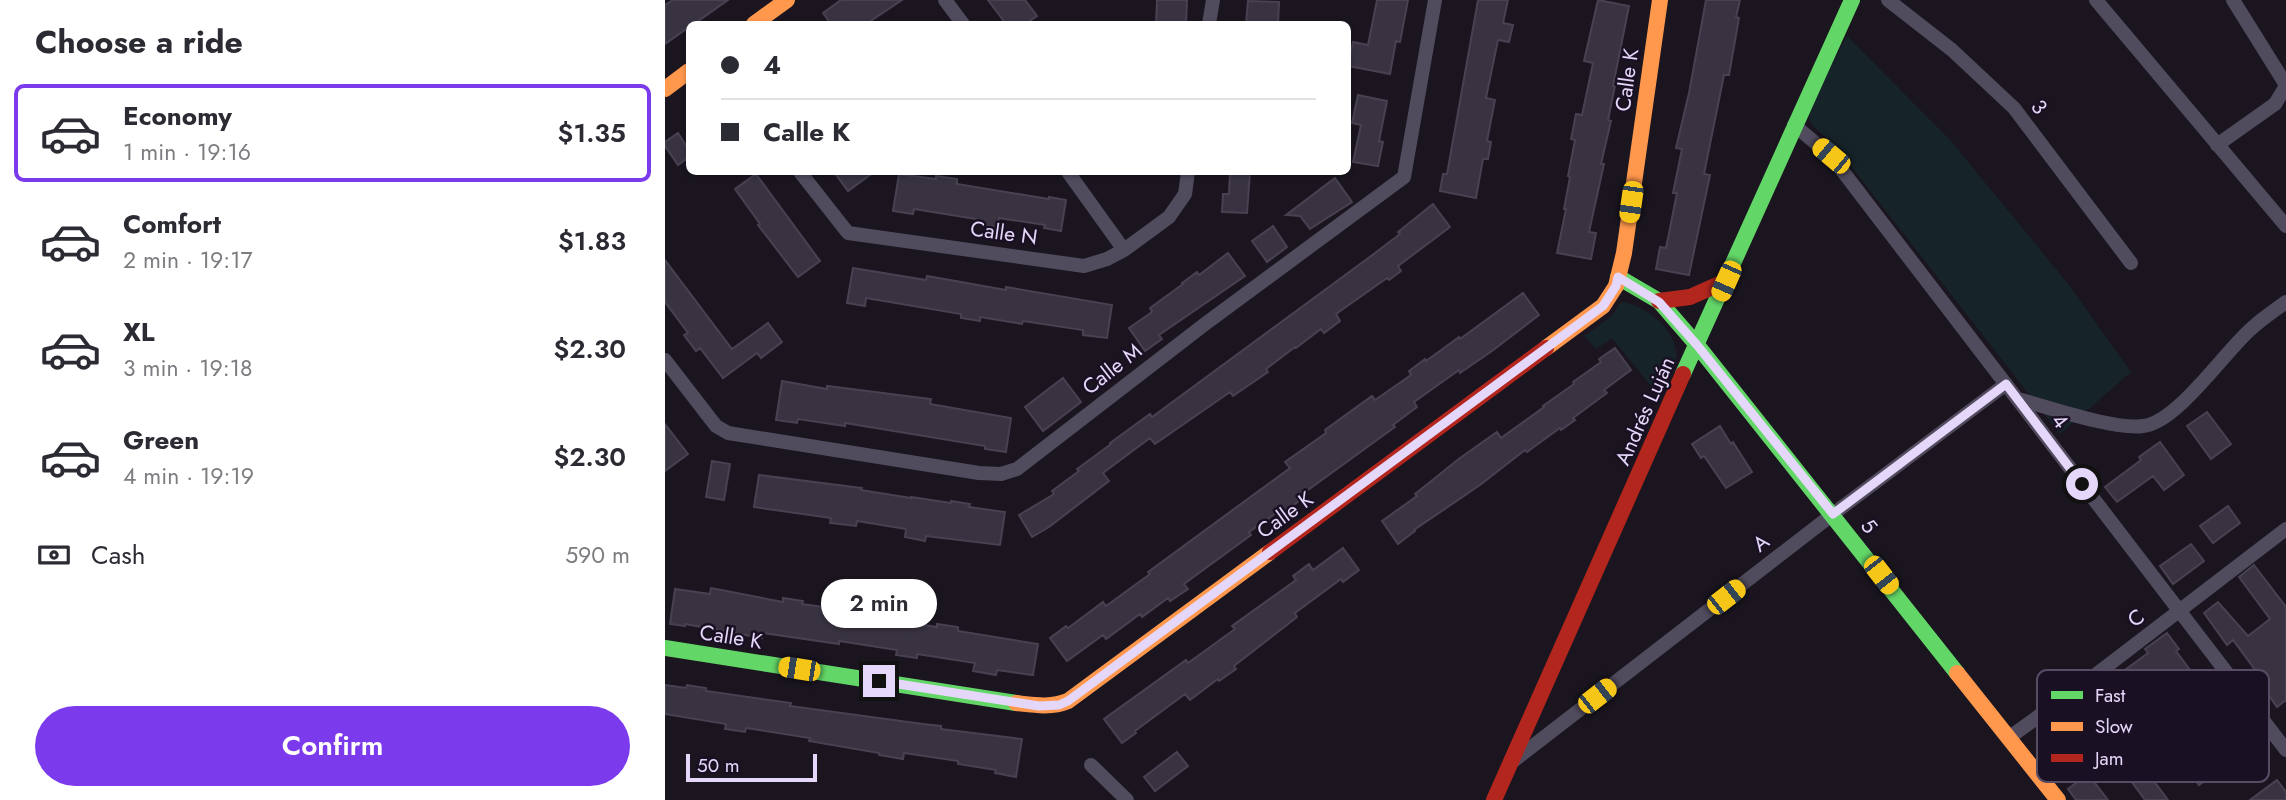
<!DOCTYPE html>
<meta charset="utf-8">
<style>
body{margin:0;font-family:Jost,sans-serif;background:#f7f7f7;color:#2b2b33;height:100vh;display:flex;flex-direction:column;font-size:26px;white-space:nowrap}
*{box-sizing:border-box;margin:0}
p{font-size:23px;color:#7c7c81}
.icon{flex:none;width:38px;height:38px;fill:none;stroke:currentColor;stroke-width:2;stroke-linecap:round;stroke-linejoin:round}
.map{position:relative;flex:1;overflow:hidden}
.sheet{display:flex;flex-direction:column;background:#fff;width:665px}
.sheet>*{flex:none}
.banner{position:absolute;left:21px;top:21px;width:665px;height:154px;border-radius:10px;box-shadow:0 2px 5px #0004;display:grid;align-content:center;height:154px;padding:0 35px;background:#fff}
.scale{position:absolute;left:21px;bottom:18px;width:131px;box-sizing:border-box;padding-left:7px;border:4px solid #e5d7fa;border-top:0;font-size:19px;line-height:24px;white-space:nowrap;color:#e5d7fa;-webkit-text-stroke:5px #191123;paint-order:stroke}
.end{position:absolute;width:32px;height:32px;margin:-16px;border:9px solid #e5d7fa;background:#111;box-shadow:0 0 0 4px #111}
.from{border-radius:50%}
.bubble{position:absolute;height:49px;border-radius:24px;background:#fff;box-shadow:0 2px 5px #0004;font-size:23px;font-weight:600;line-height:49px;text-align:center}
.car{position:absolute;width:21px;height:42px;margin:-21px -10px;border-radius:9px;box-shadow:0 0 5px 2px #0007;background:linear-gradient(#f5c518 24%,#345 0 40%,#f5c518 0 76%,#345 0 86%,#f5c518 0)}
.banner b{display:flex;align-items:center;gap:24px;height:66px;font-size:26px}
.banner b+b{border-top:2px solid #e1e1e2}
.banner i{width:18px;height:18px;background:#2b2b33}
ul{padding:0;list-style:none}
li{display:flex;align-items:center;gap:21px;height:98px;margin:0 14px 10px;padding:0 21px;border:4px solid transparent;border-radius:10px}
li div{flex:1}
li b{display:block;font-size:26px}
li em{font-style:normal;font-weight:600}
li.selected{border-color:#7c3aed}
li>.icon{width:63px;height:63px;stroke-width:1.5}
h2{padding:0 35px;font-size:32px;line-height:84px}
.pay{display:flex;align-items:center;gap:18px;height:77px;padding:0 35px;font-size:26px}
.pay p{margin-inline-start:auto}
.action{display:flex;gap:14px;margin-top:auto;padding:14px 35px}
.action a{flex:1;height:80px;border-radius:42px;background:#7c3aed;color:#fff;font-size:28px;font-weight:600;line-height:80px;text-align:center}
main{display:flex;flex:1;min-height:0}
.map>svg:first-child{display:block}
</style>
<main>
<section class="sheet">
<h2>Choose a ride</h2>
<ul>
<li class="selected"><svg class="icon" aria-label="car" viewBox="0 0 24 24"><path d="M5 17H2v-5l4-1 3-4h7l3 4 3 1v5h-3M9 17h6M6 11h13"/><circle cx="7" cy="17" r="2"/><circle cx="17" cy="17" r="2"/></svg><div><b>Economy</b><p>1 min · 19:16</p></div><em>$1.35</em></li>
<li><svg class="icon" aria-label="car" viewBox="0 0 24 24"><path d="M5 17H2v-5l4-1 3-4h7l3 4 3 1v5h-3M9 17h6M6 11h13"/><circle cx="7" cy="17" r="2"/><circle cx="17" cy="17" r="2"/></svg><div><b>Comfort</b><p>2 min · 19:17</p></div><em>$1.83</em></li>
<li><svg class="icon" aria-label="car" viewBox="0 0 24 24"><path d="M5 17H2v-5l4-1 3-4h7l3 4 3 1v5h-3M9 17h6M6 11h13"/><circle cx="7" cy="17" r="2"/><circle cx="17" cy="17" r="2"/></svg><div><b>XL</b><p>3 min · 19:18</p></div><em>$2.30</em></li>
<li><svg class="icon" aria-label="car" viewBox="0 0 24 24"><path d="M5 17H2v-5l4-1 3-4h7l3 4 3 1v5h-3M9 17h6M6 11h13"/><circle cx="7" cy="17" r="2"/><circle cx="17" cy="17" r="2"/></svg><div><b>Green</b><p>4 min · 19:19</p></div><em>$2.30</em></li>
</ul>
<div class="pay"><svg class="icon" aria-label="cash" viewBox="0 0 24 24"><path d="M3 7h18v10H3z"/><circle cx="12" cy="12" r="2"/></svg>Cash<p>590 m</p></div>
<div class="action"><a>Confirm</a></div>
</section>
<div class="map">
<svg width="1621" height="800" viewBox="0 0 1621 800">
<rect width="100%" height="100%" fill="#1a151f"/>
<!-- green -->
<path fill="#16242a" d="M1182,36L1286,141L1404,285L1466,372L1395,434L1171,147L1146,124L1143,112Z
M960,302C984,308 1015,332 1011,361C1010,374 1001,385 994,396L947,338L931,349L919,336L947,316L955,303Z"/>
<!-- building -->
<path fill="#393341" stroke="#484152" stroke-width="2" d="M8,0H63L29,24H24V27L0,44V5Z
M176,0H237L201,24H166L158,13Z
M323,0H360L372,16L360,24H341Z
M492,0H522L521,24H491Z
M712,0H743L735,42L731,41L725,74L683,66L688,42L703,45Z
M813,0H843L838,23L848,25L844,42L833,40L821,98L830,100L822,141L826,142L823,159H818L811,198L775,191L778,174H782Z
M933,0L964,6L948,86H950L943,120L946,121L936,164H939L924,232L931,233L926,259L892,253L901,209H899L905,177L903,176L910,140L906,139L911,114L917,115L928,63L919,61Z
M1041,0H1075L1071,17L1074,18L1064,75H1059L1039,174L1045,175L1024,275L991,269L995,247L1001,248L1012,193H1008L1017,149L1011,148L1024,93Z
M583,1L614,2L613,24H581Z
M693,95L722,101L714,141L718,142L713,166L688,162L696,125L687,123Z
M13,133L24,150V157L13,165L0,146V142Z
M169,172H209L183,191Z
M565,172H585L582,213L557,212L558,194H564Z
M91,174L155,261L133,277L93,225L95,224L70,189Z
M234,174L271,179V176L292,179V184L384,199V197L401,200L396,231L379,228L380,225L334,218L333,227L310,224L311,219L249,209L248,214L228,211Z
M670,178L687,202L645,229L635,216L621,215Z
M768,204L785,227L733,266L736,271L724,280L722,278L671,314L675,321L659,333L656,329L631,348L630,347L601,369L603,372L568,396L565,392L490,444L485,438L438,473L444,481L384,527L367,537L354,515L389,494L387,491L414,471L412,469L446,444L445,443L485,414L487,417L706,256L735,234L733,232Z
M608,226L622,247L602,262L587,241Z
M563,253L580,276L494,335L497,339L480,351L464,328L487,312L485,308L518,284L517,283L532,272L534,275Z
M0,260L67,349L103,323L117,342L96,358L92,353L58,378L35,348L31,351L19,335L23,333L0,302Z
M188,268L261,280L262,276L341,290V287L447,305L442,338L418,335V330L358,321L357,324L315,317V321L296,318V314L201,298L200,306L182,303Z
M858,293L874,315L827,351L795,373L794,370L749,402L752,407L728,425L730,427L632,498L634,501L619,512L617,509L584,532L586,535L519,584L523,589L505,601L503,598L477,617L475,614L441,639L438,635L402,661L385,638L401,626L403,628L438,602L441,606L485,574L483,572L625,468L620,462L661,433L660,430L707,396L710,400L746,375L744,371L760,359L761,361L794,337L795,339Z
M950,348L966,370L939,390L942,393L908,418L910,420L896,430L895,428L862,452L860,450L815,485L749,530L750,531L733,544L717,521L752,496L750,494L795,458L832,432L836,438L879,407L878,406L909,384L908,382L936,362L934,359Z
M398,378L416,402L378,431L360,407Z
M117,381L162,389V386L266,399L265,404L346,418L341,452L320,449V446L180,423V426L133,419L132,423L111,420Z
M1542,412L1566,444L1546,459L1522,426Z
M0,424L23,454L0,471Z
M1055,426L1066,444L1068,442L1087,472L1061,488L1039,456L1036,458L1027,444Z
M1495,442L1519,475L1499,490L1488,476L1452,502L1440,487L1476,460L1474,457Z
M47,461L65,464L59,500L41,497Z
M94,475L197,488L196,490L246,498V497L286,503V501L305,504L304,507L340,512L335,545L261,536L260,541L240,537L241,529L192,521L191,526L165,523L166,518L89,507Z
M1563,506L1575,523L1548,543L1535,526Z
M1526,544L1539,561L1508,584L1495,566Z
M678,548L694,570L678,582L676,579L630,613L632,617L569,666L571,669L554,681L553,679L525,700L520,694L470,731L471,733L457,743L439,719L521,660L523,663L570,629L567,626L631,580L628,576L644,564L648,570Z
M1589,565L1621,607V700L1612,707L1593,680L1596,678L1568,640L1562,645L1539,613L1553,602L1583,636L1605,619L1574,577Z
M46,588L118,602V598L138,601L137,604L215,615L214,618L272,627V624L293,627V631L373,644L368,675L332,670L331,675L308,671L310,663L252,654V658L231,655L232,650L174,641V644L98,633L97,638L20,624V626L5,624L10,589L45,594Z
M1502,633L1514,649L1511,651L1537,686L1540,683L1561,712L1558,715L1587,755L1568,769L1564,763L1534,785L1506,748L1479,768L1503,800H1480L1447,755L1484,728L1449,678L1483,653L1480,649Z
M0,685L21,688L22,685L41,688V691L126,703L125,706L258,724L276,726V729L357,739L351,777L330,773L331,770L293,764V761L239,753L238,759L214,755V753L144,741L145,738L81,728L80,732L60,729L61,724L0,714Z
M512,752L523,766L490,791L479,777Z
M1423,774L1443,800H1411L1403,789Z
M1612,780L1621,792V800H1585Z"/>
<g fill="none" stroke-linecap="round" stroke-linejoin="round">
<!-- street -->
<path stroke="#514b5e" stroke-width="14" d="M280,0L298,24
M1223,0L1287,50L1349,108L1466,263
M1431,0L1621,226
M1568,0L1621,85
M544,24L548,0
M1129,125L1166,156L1621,750
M1552,145L1610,104L1621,86
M135,172L183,233L419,266L442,259L459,250L504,217L520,194L523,172
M403,172L459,250
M0,360L51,426L63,433L314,473L336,474L352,469L540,324L739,177L770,0
M1353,399C1383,407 1449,430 1478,426C1512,423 1560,351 1587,328C1598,318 1610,310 1621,302
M1345,737L1429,676L1621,529
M847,762L1168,514L1341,384
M426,765L462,800"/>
<!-- fast -->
<path stroke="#63d668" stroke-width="16" d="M953,277L994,301L1032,345L1292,673
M1018,374L1187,0
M0,648L351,703"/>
<!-- slow -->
<path stroke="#ff974d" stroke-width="16" d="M89,24L122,0
M0,89L24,71
M881,348L938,306L951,286L959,253L995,0
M1292,673L1393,800
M351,703C369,705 386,708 403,701L605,552"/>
<!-- jam -->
<path stroke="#b3261e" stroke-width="16" d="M994,301L1025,297L1061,281
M605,552L881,348
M829,800L1018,374"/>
</g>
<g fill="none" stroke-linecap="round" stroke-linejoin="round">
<!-- route -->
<path stroke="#e5d7fa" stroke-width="9" d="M214,681L374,706L394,705L403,701L938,306L951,286L953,277L994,302L1032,345L1168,514L1341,384L1417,484"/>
</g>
<g text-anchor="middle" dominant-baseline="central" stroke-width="5" stroke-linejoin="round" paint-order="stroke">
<!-- street labels -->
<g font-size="21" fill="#e5d7fa" stroke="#191123">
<text transform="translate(962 80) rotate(-82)">Calle K</text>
<text transform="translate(1374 107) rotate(52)">3</text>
<text transform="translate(339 233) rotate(8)">Calle N</text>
<text transform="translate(447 369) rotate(-38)">Calle M</text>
<text transform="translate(980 411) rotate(-66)">Andrés Luján</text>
<text transform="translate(1395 421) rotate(53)">4</text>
<text transform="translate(620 515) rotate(-36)">Calle K</text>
<text transform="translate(1204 526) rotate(52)">5</text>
<text transform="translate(1096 543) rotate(-38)">A</text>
<text transform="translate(1471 618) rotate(-37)">C</text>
<text transform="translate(66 637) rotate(9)">Calle K</text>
</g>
</g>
<!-- legend -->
<rect x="1372" y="670" width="232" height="112" rx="10" fill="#191123" stroke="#564c64" stroke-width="2"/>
<rect x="1386" y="691" width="32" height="8" fill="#63d668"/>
<rect x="1386" y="722" width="32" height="9" fill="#ff974d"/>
<rect x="1386" y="754" width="32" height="8" fill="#b3261e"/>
<g font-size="19" fill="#e5d7fa">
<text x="1430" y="702">Fast</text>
<text x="1430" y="733">Slow</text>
<text x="1430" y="765">Jam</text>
</g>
</svg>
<div class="scale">50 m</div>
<i class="end from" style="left:1417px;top:484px"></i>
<i class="end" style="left:214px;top:681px"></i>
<div class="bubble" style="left:156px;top:579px;width:116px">2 min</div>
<i class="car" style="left:1166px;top:156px;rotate:310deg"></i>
<i class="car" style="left:966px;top:202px;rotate:188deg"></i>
<i class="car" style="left:1061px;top:281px;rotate:204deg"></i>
<i class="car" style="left:1216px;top:575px;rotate:142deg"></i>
<i class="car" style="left:1061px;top:597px;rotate:52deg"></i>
<i class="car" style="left:134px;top:669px;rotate:279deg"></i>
<i class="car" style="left:932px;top:696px;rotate:52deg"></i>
<div class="banner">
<b><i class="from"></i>4</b>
<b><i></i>Calle K</b>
</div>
</div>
</main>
